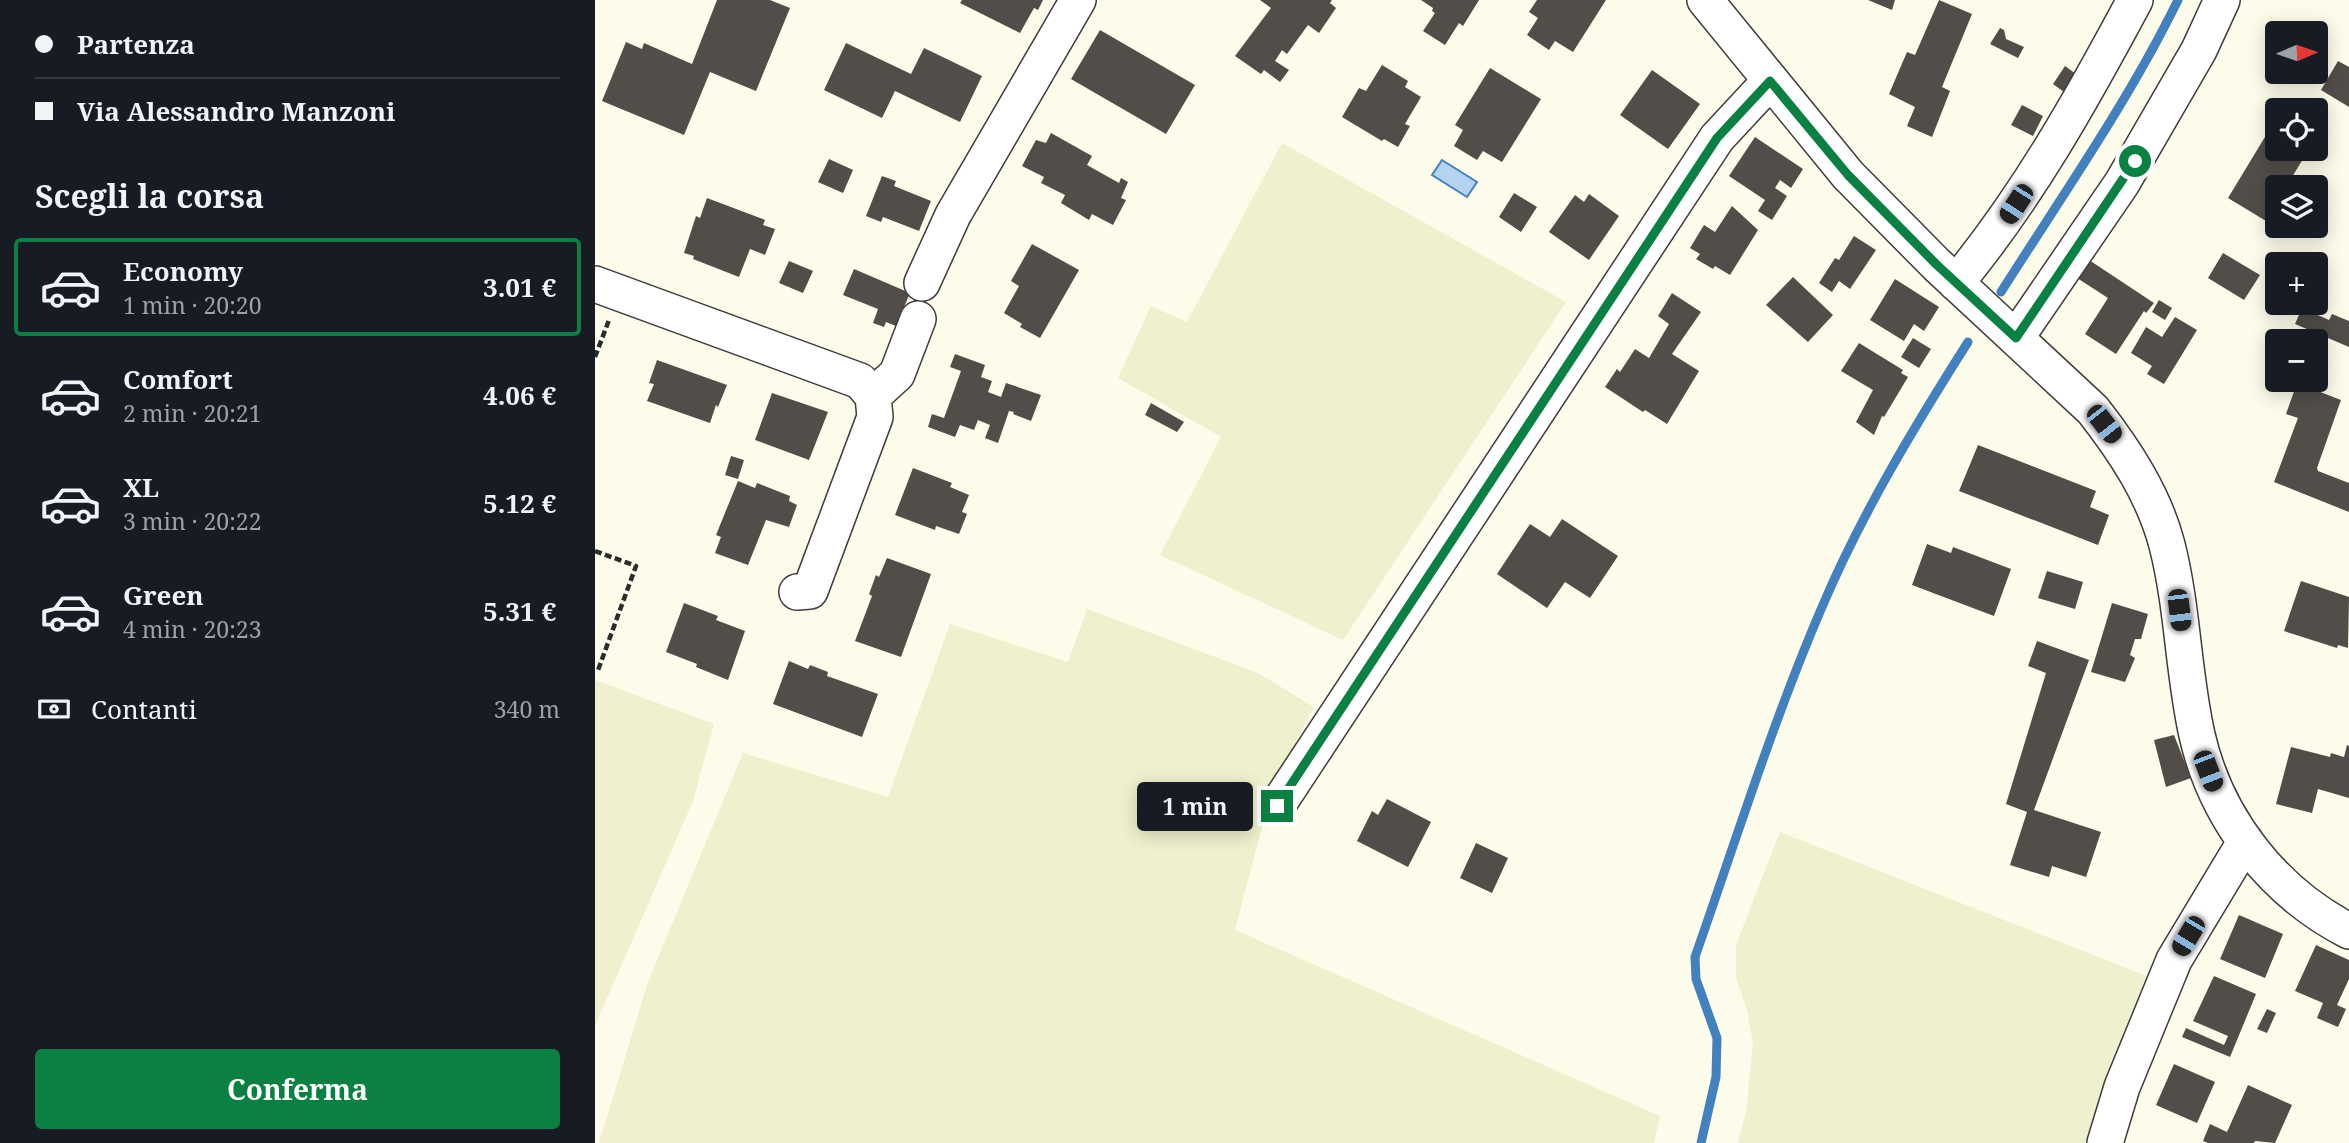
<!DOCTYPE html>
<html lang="it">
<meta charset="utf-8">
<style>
body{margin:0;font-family:"Noto Serif",serif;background:#20242c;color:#f1f3f6;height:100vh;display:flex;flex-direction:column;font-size:26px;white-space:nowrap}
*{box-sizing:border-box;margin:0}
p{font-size:23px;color:#9ea1a6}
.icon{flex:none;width:38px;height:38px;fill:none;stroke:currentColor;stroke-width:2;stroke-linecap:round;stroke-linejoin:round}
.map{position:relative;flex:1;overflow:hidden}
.side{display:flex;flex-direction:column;background:#171b24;width:595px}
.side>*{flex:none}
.guide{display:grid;align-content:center;height:154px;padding:0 35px;background:#171b24}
.needle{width:46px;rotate:88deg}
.fabs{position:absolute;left:1670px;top:21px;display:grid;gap:14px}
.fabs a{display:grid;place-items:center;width:63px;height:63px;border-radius:7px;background:#171b24;box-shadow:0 4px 18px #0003;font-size:35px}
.end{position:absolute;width:32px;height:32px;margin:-16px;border:9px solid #0b8043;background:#fff;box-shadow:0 0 0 4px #fff}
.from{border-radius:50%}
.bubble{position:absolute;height:49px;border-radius:7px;background:#171b24;box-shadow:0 4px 18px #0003;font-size:23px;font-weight:700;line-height:49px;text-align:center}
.car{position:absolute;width:21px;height:42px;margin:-21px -10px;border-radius:9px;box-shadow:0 0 5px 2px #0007;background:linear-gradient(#222 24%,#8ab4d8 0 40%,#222 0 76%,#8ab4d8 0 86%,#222 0)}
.guide b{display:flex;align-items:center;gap:24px;height:66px;font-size:26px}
.guide b+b{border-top:2px solid #363941}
.guide i{width:18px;height:18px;background:#f1f3f6}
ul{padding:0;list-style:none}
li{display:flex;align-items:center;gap:21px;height:98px;margin:0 14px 10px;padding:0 21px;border:4px solid transparent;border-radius:7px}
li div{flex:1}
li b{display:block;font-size:26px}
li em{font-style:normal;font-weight:700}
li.on{border-color:#0b8043}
li>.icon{width:63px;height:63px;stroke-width:1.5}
h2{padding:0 35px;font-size:32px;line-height:84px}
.pay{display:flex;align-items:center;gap:18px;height:77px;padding:0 35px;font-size:26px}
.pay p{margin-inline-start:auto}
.cta{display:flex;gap:14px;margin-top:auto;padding:14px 35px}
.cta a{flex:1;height:80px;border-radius:7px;background:#0b8043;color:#fff;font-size:28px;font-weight:700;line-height:80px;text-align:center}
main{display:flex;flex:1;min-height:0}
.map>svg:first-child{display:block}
</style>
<main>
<section class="side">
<div class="guide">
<b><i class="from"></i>Partenza</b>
<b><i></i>Via Alessandro Manzoni</b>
</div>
<h2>Scegli la corsa</h2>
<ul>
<li class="on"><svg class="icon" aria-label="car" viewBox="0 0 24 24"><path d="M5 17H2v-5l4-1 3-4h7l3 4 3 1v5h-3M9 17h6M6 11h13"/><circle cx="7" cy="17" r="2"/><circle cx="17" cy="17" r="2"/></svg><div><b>Economy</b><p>1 min · 20:20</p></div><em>3.01 €</em></li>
<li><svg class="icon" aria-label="car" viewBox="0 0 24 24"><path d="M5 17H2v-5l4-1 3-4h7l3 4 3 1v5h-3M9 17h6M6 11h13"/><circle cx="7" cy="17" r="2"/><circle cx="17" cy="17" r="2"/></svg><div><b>Comfort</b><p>2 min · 20:21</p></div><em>4.06 €</em></li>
<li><svg class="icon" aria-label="car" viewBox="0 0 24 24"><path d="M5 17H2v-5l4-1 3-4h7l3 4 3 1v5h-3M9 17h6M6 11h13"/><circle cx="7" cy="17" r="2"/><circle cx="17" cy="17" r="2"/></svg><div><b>XL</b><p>3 min · 20:22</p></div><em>5.12 €</em></li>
<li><svg class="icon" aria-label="car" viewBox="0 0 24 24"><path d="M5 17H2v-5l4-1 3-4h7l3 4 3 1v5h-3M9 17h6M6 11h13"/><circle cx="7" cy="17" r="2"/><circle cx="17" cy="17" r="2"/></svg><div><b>Green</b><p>4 min · 20:23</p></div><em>5.31 €</em></li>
</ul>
<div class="pay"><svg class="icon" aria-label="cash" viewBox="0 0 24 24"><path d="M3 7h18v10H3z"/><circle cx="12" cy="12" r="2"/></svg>Contanti<p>340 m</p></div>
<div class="cta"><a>Conferma</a></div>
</section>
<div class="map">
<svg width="1754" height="1143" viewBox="0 0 1754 1143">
<rect width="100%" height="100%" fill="#fdfbea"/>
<!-- farmland -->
<path fill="#eff0cd" d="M687,143L971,302L748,640L565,555L626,437L523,378L556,306L592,322Z
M492,609L663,673L719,707L677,788L640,930L1065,1116L1059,1143H4L53,982L148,753L293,797L355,624L473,662Z
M0,680L119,724L98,801L0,1026Z
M1185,832L1554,977L1503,1143H1143L1151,1112L1158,1043L1152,1010L1141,978V945Z"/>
<!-- water -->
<path fill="#b4d3ef" stroke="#4380be" stroke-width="2" d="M847,160L882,182L872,197L837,175Z"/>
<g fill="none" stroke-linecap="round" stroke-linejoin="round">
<!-- stream -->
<path stroke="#4380be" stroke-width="9" d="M1406,292C1467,196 1533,102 1583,0
M1106,1143L1121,1077L1122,1038L1101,979L1100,957C1141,840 1178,721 1227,607C1266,515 1319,427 1373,342"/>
</g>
<!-- building -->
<path fill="#524d48" d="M122,0H175L195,8L161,91L115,72L89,135L7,101L31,42L47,49L49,43L97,64Z
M367,0H448L443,10L439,8L425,33L365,3Z
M665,0H737L735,3L741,8L724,33L713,25L692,54L687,50L680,61L694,70L685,82L669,70L666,74L640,56L676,8Z
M826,0H884L868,26L864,23L850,45L828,31L840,13L837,11L838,8Z
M942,0H1011L978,52L960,41L954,50L932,35L943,18L934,12Z
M1273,0H1300L1297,10Z
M1344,0L1377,14L1347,87L1355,91L1337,137L1312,126L1320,107L1294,94L1312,52L1320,55Z
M1405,28L1409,30L1411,39L1429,47L1423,58L1395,44Z
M505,30L600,85L571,134L476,79Z
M251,43L316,74L329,48L387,76L365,122L300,91L287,118L229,90Z
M1743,61L1754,67V107L1726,90Z
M787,65L813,81L810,87L826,97L810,124L815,126L803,147L789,139L787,141L747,117L764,88L771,91Z
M1470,66L1481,74L1469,92L1458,84Z
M895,68L946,99L907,162L888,151L882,160L859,146L868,130L860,125Z
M1057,70L1105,104L1073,149L1025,115Z
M1427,105L1448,116L1438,136L1416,125Z
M1679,122L1682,123V149H1714L1691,187H1682V203L1671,221L1633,198Z
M456,133L497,156L492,165L524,183L526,178L533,182L526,198L531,200L518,225L497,214L494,220L466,203L470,195L446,183L449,177L427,166L441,140L451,143Z
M1160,137L1208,169L1196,188L1185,180L1180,188L1192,196L1177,220L1163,211L1170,200L1134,176Z
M234,159L258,170L248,193L223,182Z
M287,176L301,181L299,186L336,201L324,231L288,217L286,222L271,216Z
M919,193L942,207L926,232L904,217Z
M994,194L1024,216L994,260L954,232L980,195L989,202Z
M112,198L170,220L168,225L180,229L170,255L155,249L144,277L98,259L99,256L89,253L101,216L105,218Z
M1137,206L1163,230L1135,275L1120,266L1118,269L1101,259L1105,254L1095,248L1109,225L1120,232Z
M1259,236L1281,250L1255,289L1244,281L1237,292L1224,283L1240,258L1244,260Z
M437,244L484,270L445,338L425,327L427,324L409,313L424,286L416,281Z
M1628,253L1665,275L1649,300L1613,278Z
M1491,258L1559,303L1551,313L1549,311L1521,354L1490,334L1513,298L1479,276Z
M194,261L218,271L208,293L184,283Z
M259,269L315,293L301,326L291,322L289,327L278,323L283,309L248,295Z
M1198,277L1238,315L1213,342L1171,305Z
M1300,279L1344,307L1329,331L1319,324L1309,341L1275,320Z
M1077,293L1106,312L1077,354L1104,371L1072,424L1050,410L1048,412L1010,387L1022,369L1025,372L1040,349L1054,358L1074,324L1063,316Z
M1564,300L1577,308L1570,320L1557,312Z
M1707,308L1734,320L1737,314L1754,321V347L1700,324Z
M1580,317L1602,330L1569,384L1552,374L1557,366L1536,353L1551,327L1567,337Z
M1318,338L1336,349L1324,368L1306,357Z
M1264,343L1308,370L1306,373L1313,377L1289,417L1287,416L1279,435L1261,422L1278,390L1246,371Z
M360,354L390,365L386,377L397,381L393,392L406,397L411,383L446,395L436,421L418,414L419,412L414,411L403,443L390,438L395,425L383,420L379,430L365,425L360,437L333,427L337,414L349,418L366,371L355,367Z
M62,360L132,385L123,407L121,405L115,423L52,401L59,384L54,383Z
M1702,383L1746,400L1722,468L1723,471L1754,483V512L1679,482L1703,418L1691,414Z
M177,393L233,412L214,460L160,440Z
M556,403L589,422L582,432L550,415Z
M1383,445L1501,491L1495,507L1514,515L1503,545L1364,491Z
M136,456L149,460L143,479L130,475Z
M318,468L357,483L355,487L374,495L367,512L372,514L364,534L341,526L340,530L300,515Z
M143,481L160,488L162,483L195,496L194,501L202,505L194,527L171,520L153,565L120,553L126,537L121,535Z
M967,519L1023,556L995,598L970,582L952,608L902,574L935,524L955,537Z
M1332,544L1356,553L1358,547L1416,569L1399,616L1317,585Z
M292,558L336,574L306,657L260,641L277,596L274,594L281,575L284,577Z
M1452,571L1488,582L1480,609L1443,598Z
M1706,581L1754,597L1753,648L1743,645L1742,648L1689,631Z
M89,603L123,616L121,620L150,631L133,680L101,667L102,664L71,652Z
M1517,603L1553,614L1546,639H1540L1535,655L1540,658L1530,682L1496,672Z
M1442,641L1494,660L1439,810L1506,832L1491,877L1457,866L1454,877L1415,865L1432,812L1411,804L1451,673L1433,666Z
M194,661L213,669L215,665L233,672L232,676L283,694L267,737L178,704Z
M1579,735L1596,778L1571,787L1559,740Z
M1752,745L1754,746V798L1723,789L1717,813L1681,804L1696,747L1735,757L1736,753L1749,757Z
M792,799L836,822L813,867L762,841L777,811L783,815Z
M881,843L913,858L897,893L865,878Z
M1644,915L1688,934L1670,978L1625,959Z
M1721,945L1754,960V979L1742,1005L1751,1009L1743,1027L1722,1018L1728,1003L1700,991Z
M1619,976L1661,994L1635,1057L1587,1037L1591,1028L1629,1045L1633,1036L1598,1021Z
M1672,1009L1681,1013L1672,1033L1662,1029Z
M1579,1064L1620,1082L1602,1123L1561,1105Z
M1653,1085L1697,1105L1680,1143L1660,1141L1659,1143H1613L1608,1141L1615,1124L1632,1132Z"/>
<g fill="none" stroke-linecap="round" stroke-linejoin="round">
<defs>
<path id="minor" d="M1110,0L1253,175L1342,265L1498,410C1530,451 1559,495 1572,545C1588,608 1588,673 1602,735C1621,819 1678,892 1754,931
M327,283L358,215L483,0
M1361,283C1433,196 1487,99 1540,0
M0,284L265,381L278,396L280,417L215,591L202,592
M1421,338L1527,183L1604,50L1627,0
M278,396L302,374L323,319
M682,806L1122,138L1175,81
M1510,1143L1527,1087L1579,960L1650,842"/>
</defs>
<!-- minor casing -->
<use href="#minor" stroke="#3d3d3d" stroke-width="38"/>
<!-- path -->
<path stroke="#2c2c2c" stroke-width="4.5" stroke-dasharray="7 3.5" stroke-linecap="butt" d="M0,357L14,320
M0,551L41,566L2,673"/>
<!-- minor -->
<use href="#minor" stroke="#fff" stroke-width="35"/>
</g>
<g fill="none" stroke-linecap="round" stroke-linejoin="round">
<!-- route -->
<path stroke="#0b8043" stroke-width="9" d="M682,806L1122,138L1175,81L1253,175L1342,265L1421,338L1540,161"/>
</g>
</svg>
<div class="fabs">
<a><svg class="needle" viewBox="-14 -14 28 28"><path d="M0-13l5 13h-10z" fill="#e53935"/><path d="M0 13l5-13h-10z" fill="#9ea1a6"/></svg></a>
<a><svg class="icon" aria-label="locate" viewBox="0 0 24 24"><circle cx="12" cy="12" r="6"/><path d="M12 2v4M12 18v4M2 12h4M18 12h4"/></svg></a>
<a><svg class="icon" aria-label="layers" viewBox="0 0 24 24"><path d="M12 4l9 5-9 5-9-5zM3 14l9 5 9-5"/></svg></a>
<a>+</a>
<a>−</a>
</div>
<i class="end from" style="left:1540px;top:161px"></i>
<i class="end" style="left:682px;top:806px"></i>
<div class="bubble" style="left:542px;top:782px;width:116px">1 min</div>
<i class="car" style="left:1421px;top:204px;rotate:213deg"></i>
<i class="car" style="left:1509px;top:424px;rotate:142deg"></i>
<i class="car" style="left:1584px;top:610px;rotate:173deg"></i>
<i class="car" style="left:1613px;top:771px;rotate:159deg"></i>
<i class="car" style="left:1593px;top:936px;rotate:211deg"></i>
</div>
</main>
